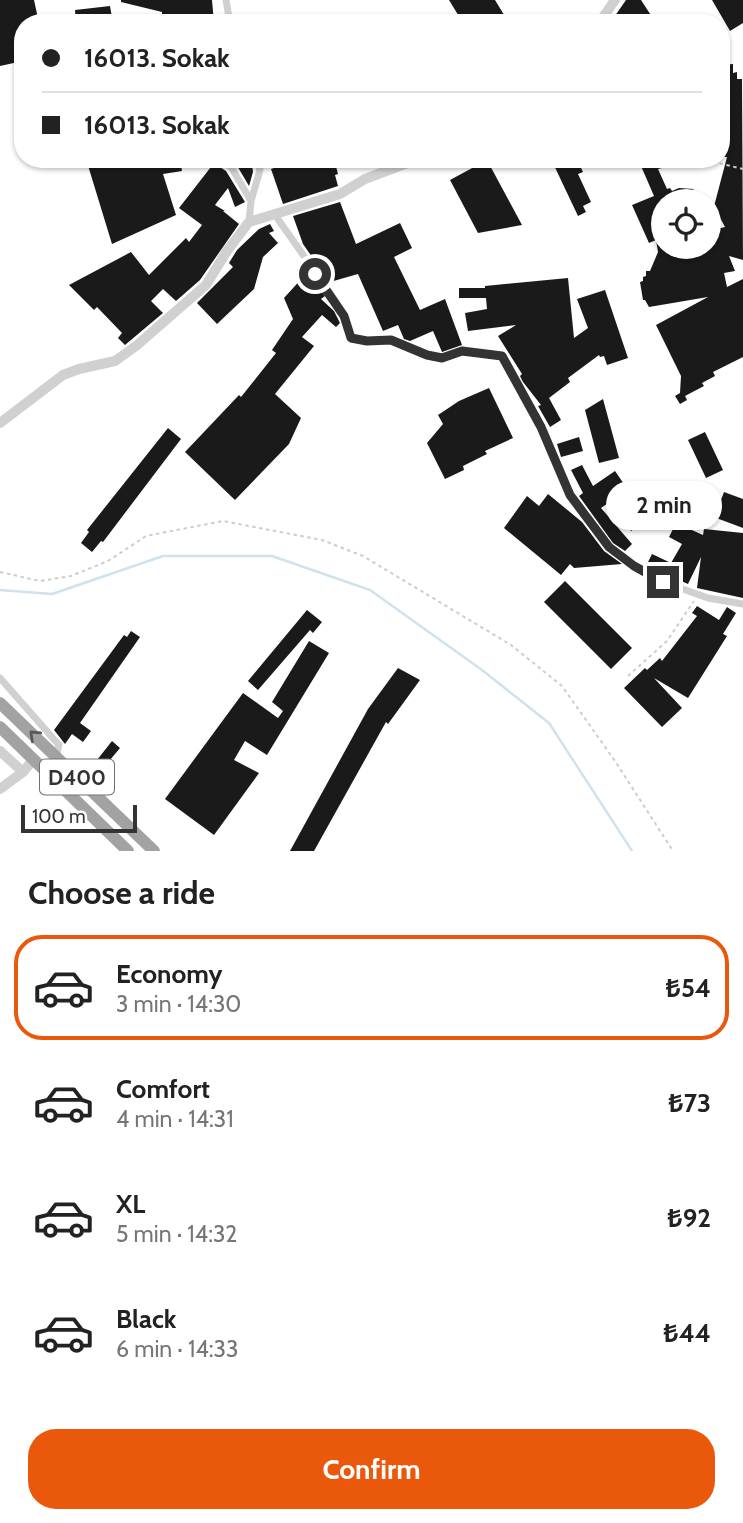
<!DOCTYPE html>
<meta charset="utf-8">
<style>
body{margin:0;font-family:Cabin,sans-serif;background:#f6f6f6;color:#222;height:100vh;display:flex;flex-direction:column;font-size:26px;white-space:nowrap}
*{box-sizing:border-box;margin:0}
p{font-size:23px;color:#767676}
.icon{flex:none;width:38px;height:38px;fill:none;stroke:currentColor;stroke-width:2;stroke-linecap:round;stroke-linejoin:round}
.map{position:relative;height:851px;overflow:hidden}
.drawer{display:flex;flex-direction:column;background:#fff;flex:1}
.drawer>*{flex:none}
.guide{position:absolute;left:14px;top:14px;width:716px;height:154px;border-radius:28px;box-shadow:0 2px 5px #0004;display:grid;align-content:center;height:154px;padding:0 28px;background:#fff}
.tools{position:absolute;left:651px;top:189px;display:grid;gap:14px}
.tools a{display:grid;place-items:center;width:70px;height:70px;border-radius:50%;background:#fff;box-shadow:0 2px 5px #0004;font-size:35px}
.scale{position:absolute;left:21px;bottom:18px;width:116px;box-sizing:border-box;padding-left:7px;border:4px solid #333;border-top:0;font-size:19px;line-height:24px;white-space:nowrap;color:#333;-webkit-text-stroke:5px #fff;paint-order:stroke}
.end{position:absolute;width:32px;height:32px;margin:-16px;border:9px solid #333;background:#fff;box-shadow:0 0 0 4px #fff}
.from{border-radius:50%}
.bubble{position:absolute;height:49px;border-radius:24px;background:#fff;box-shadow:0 2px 5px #0004;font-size:23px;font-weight:700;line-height:49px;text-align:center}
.guide b{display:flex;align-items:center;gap:24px;height:66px;font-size:26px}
.guide b+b{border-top:2px solid #e0e0e0}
.guide i{width:18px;height:18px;background:#222}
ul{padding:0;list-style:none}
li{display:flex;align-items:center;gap:21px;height:105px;margin:0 14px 10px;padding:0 14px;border:4px solid transparent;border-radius:28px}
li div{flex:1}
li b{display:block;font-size:26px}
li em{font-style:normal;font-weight:700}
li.on{border-color:#ea580c}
li>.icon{width:63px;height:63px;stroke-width:1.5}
h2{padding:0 28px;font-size:32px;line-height:84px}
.cta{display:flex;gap:14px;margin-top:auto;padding:14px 28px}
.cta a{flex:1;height:80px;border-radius:28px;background:#ea580c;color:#fff;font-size:28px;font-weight:700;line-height:80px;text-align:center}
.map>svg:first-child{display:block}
</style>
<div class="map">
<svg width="743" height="851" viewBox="0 0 743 851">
<rect width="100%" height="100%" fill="#fff"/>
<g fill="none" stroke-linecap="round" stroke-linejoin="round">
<!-- stream -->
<path stroke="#cfe2ee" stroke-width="2.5" d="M0,590L52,594L163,556H272L370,590L482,670L549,723L632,851"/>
</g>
<!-- building -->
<path fill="#1a1a1a" d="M0,0H34L39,23H23V61L0,66Z
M121,0H212L214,23H183L180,17L162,18V12L121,2Z
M449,0H495L509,23H463Z
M626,0H641L656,23H610Z
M712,0H743V23L730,31Z
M110,6L113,23H76L75,10Z
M733,64V73L737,72V79H742L743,260L729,256L735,271L724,273L727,287L743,279V357L713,372L715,376L702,383L704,386L685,396L687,400L680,404L675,396L680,393L681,376L656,325L708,297L649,307L645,300H643L640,282L643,281V277L646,276V271H650L658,252L656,240L649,243L632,205L654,196L638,159H659L662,168L658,169L667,189L670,188L672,191L679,188L693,189L702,201H663V247H709V231L725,227L717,212L712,214L727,157H721V65Z
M86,159H180L182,171L163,174L176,215L112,244Z
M230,159H251L253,172L249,186L236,164Z
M301,159H334L338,174L335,175L338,186L283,204L271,169Z
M551,159H577L583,172L578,174L591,202L583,206L586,212L578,216Z
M487,160L522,225L478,233L450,180Z
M214,163L226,171L245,202L235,207L228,188L215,205L225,211H223L239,224L200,280L176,301L163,289L151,301L163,313L125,345L118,338L122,333L97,307L94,310L69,285L131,252L149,275L186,238L189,242L202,225L179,208Z
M340,202L356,244L400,223L412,248L394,257L420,310L445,299L462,345L442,352L433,331L410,341L404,339L398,325L383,331L358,274L330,282L322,270L317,256L312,257L303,244L293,216Z
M270,224L274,231L269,233L278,243L263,257L254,289L217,324L197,303L233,267L229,263L237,250L259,229Z
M304,276L322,292L325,296L321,299L334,311L340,323L336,327L322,315L302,337L314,346L275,394L301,418L289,444L235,500L185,452L239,395L241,397L276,353L272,350L293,319L284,298Z
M568,278L574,338L588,328L577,299L605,290L628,358L607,365L604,356L600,357L599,355L568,378L570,382L549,398L561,420L550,427L538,406L541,405L523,382L520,376L522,374L498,336L516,325L468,331L465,313L487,309L486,298H459V288H485V286Z
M489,388L513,438L485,451L487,454L463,466L464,470L445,479L427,443L443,424L438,415L459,401Z
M603,399L619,458L599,463L585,410Z
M168,428L181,439L103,542L101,541L92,552L81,543L89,532L87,530Z
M705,432L723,470L706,478L688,440Z
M579,437L583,451L561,457L557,444Z
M582,465L593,486L615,471L648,519L631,531L611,501L601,508L632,544L625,551L613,543L579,496L583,493L571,470Z
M724,492L743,499V528L711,516L716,504L719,505Z
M548,494L582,522L604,551L622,564L574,568L570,564L561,575L504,528L527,496L539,506Z
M676,523L703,535L704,529L743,533V598L697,588L701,557L688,584L646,566L652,554L671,563L682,544L669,537Z
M565,581L632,648L611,669L544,602Z
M697,606L719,620L727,607L736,613L723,634L727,636L688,698L654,678L682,708L662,727L624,688L645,668L647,670L660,658L662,661L697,616L692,613Z
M307,610L322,622L313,633L310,630L258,690L248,681Z
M131,631L140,637L80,723L91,731L83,742L72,734L65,744L54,730L124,635L127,637Z
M309,641L329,653L267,755L245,741L234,760L259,773L214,835L165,799L243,693L278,718L283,711L272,702Z
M398,668L420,680L388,724L386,722L314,851H290L368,709Z
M112,741L120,748L105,766L97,760Z"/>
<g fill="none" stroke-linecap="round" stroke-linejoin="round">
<!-- path -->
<path stroke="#cdcdcd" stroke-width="2" stroke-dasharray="3.5 3.5" stroke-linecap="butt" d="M706,160L743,169
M0,572L40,581L71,576L108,561L146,536L223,521L322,540L363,556L511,645L562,686L615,761L673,851
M628,676L667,641L694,601"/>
<!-- minor -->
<path stroke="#d0d0d0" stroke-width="7" d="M226,0L230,23
M219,159L231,167L251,201L249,222
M251,201L260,170L258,159
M275,215L335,300L344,316L351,338L367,341L391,340L427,355L442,358L462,351L502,356L541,427L570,495L609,547L634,566L663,582L708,598L743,604
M0,678L59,745L56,756"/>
<!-- tertiary -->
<path stroke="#d0d0d0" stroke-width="10" d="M599,23L615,0
M0,423L63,375L79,369L115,361L136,346L206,285L227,251L249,222L340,194L365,179L418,159
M0,751L23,772
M0,789L23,772L33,760"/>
<!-- trunk -->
<path stroke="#a2a2a2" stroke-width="12" d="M0,703L154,851
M0,727L128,851"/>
</g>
<!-- one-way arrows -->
<defs><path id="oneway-chevron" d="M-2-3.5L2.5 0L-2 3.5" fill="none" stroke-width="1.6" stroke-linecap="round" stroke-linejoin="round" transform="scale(1.75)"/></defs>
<use stroke="#5a5a5a" href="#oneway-chevron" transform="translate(34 735) rotate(-137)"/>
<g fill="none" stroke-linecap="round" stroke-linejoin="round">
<!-- route -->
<path stroke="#333" stroke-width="9" d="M315,274L344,316L351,338L367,341L391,340L427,355L442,358L462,351L502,356L541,427L570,495L609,547L634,566L663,582"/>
</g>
<g text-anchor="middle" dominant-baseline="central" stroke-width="7" stroke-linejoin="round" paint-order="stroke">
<!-- shield labels -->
<rect fill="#fff" stroke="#707070" stroke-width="2" x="40" y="759.5" width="74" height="35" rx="5"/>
<g font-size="21" font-weight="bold" fill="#333">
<text x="77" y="777">D400</text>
</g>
</g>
</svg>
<div class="tools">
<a><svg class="icon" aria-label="locate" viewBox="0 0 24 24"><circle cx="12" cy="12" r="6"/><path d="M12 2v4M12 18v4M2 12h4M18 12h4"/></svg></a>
</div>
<div class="scale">100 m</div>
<i class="end from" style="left:315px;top:274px"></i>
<i class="end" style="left:663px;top:582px"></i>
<div class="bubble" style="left:606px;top:481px;width:116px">2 min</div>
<div class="guide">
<b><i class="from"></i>16013. Sokak</b>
<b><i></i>16013. Sokak</b>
</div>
</div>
<section class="drawer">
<h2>Choose a ride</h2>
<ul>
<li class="on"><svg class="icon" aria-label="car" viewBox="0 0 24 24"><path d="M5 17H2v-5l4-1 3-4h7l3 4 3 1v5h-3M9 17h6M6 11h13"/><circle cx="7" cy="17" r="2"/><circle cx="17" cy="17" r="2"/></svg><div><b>Economy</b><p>3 min · 14:30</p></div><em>₺54</em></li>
<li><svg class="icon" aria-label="car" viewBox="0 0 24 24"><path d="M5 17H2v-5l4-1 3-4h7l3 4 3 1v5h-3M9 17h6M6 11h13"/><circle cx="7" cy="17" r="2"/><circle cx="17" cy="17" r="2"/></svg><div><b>Comfort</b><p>4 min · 14:31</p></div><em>₺73</em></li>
<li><svg class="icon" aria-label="car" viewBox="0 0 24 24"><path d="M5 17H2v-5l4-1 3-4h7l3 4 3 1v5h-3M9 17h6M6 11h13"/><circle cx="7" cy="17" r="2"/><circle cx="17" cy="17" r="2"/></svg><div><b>XL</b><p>5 min · 14:32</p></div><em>₺92</em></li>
<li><svg class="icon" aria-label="car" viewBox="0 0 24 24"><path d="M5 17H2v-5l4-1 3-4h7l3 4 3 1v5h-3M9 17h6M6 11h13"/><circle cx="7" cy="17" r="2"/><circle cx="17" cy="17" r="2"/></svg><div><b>Black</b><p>6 min · 14:33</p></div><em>₺44</em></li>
</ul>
<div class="cta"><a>Confirm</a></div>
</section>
